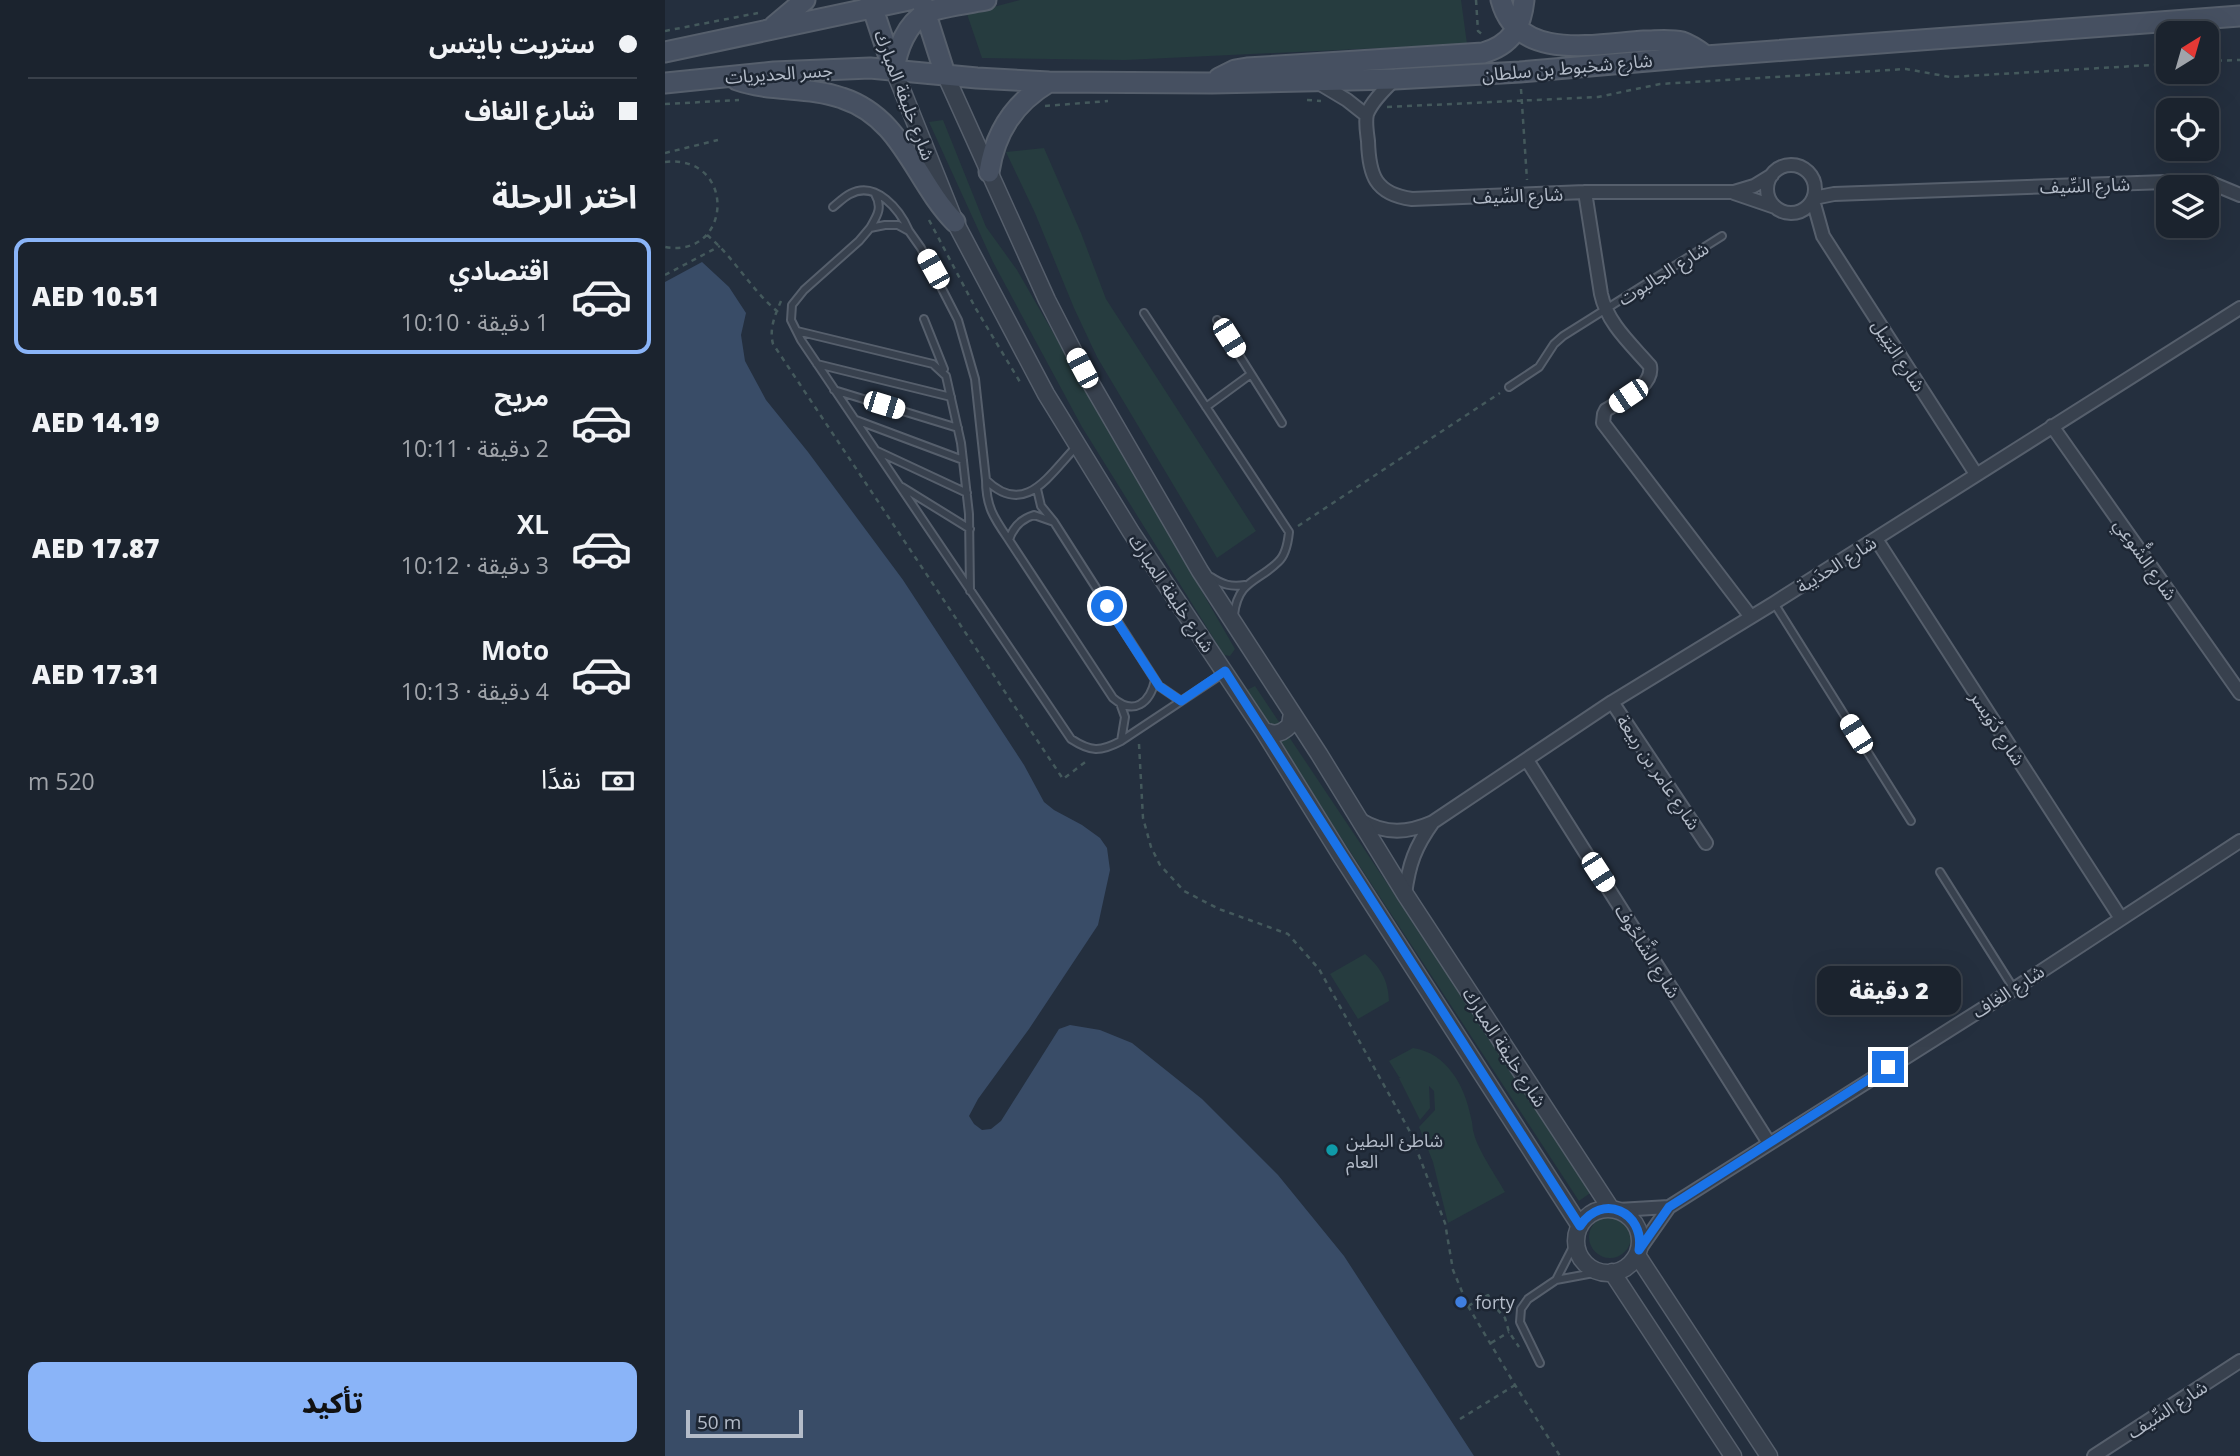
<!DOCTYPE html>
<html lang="ar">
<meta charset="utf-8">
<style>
body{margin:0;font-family:"Open Sans","Noto Sans Arabic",sans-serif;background:#282f3a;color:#f1f3f6;direction:rtl;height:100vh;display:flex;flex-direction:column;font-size:26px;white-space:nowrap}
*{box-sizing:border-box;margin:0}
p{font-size:23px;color:#a0a4aa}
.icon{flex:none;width:38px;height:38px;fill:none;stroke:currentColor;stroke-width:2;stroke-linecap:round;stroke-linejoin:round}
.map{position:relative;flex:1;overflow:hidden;direction:ltr}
.side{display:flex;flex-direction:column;background:#1b232e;width:665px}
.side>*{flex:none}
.top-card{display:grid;align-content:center;height:154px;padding:0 28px;background:#1b232e}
.needle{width:46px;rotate:37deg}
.controls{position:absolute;left:1491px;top:21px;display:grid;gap:14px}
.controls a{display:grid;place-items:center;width:63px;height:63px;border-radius:14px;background:#1b232e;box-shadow:0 7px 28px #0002,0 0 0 2px #39404a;font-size:35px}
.scale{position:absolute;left:21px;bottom:18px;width:117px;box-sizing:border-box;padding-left:7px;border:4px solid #b4bcc9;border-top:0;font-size:19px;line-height:24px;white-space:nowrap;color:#b4bcc9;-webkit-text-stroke:5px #1d2633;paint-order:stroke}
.end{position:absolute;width:32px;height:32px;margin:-16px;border:9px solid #1a73e8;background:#fff;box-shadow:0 0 0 4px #fff}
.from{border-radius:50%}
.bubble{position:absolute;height:49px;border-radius:14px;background:#1b232e;box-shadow:0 7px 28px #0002,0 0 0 2px #39404a;font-size:23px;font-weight:800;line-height:49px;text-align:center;direction:rtl}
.car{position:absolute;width:21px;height:42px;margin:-21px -10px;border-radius:9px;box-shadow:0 0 5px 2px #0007;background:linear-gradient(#fff 24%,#345 0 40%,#fff 0 76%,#345 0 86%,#fff 0)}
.top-card b{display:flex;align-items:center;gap:24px;height:66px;font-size:26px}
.top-card b+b{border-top:2px solid #39404a}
.top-card i{width:18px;height:18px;background:#f1f3f6}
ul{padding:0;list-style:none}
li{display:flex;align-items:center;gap:21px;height:116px;margin:0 14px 10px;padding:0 14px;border:4px solid transparent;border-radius:14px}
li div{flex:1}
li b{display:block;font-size:26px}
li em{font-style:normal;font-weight:800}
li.current{border-color:#8ab4f8}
li>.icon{width:63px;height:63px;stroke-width:1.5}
h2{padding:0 28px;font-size:32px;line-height:84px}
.pay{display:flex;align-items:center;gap:18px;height:77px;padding:0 28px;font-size:26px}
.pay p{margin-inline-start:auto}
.action{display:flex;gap:14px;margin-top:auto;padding:14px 28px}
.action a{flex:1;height:80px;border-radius:14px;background:#8ab4f8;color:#111;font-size:28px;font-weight:800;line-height:80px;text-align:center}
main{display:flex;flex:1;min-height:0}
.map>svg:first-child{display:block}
</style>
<main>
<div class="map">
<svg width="1575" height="1456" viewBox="0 0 1575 1456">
<rect width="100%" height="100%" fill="#242f3e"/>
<!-- green -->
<path fill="#263c3f" d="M355,0H796L802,44L460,60L317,58L302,14Z
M278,120L321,227L352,270L570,649L565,656L559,655L417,427L328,262L264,122Z
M379,148L416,233L441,299L591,531L552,558L432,357L409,308L370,213L341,152Z
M590,686L928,1191L914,1201L580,691Z
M700,954C716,968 723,980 724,1001L693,1019L665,974Z
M748,1048C782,1053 800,1086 806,1118C808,1123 807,1129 809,1134C813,1150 831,1176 840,1192L783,1223L768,1162L754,1127L770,1110L769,1091L764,1086L765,1108L755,1120L734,1078L736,1077H734L724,1061Z
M924 1237a21 21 0 1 1 42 0a21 21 0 1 1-42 0Z"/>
<!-- water -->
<path fill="#394c67" d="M37,262L64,287L81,313L76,335L80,361L101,400L143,452L238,580L359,765L379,802L389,810L417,825L435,838L442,848L445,870L433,925L364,1029L313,1099L304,1116L309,1124L317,1130L326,1129L336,1121L394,1029L405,1025L435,1030L467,1043L537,1099L613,1175L679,1256L809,1456H0V282Z"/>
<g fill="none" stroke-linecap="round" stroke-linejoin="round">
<defs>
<path id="service" d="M168,207C173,203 179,197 185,194C211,180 235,210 244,231
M205,228C212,216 218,208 210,194
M479,313L624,532C623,542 621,555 613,562C593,582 573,580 569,615
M259,319L279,369
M552,320L617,423
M132,331L268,364L281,376L296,443L304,514L305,591
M152,364L286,397
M844,387L874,367L889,344L898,336L1057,236
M169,390L293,428
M541,407L586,374
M191,420L298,460
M411,447C384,475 360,518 321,480L310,379L293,320L256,248L244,231L233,225H220L205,228L194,241L139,290L127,305L126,320L136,340L406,739C426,752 435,752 456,741L560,672
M212,451L302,493
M321,480C321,507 329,518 344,540
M237,487L305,529
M372,489L376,506L389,522L494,686L516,701
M389,522L369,515C356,519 348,527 344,540L448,698C469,716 485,703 490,680
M546,577C558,585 566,587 580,585
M1109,603L1246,821
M455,703L460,717L456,741
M1275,872L1349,989
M891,1280L911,1241
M875,1363L855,1322L856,1309L863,1299L891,1280L934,1272"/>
<path id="minor" d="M730,79C720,89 707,101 702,114C700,122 702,133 703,141C704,175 710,194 747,199L920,192H1069L1089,186L1107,175
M652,82L682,100L701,115
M1102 189a24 24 0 1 1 48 0a24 24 0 1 1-48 0Z
M920,192L936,294C942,323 966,344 985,366C989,387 956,400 941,410L939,414L938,423L1086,617
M1069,193L1110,207
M1149,198L1169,194L1529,181L1546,183L1575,195
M1148,200L1158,236L1311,474
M1387,426L1575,693
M1211,539L1455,917
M947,702L1041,843
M862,760L1104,1143
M696,820C721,835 743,833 768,822L947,702L1109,603L1575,308
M740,894C744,864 750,847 768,822
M953,1210L1004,1207
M974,1250L1004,1207L1349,989L1575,841
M1429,1456L1575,1361"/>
<path id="tertiary" d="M229,70L290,222L381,394L466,532L598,730L675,854L915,1226
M280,74L382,300L417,368L535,571L654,754L740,894L946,1209
M598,730C609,736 617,734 625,725L627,713
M911 1241a32 32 0 1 1 64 0a32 32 0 1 1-64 0Z
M972,1255L1104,1456
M947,1272L1068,1456"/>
<path id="secondary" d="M205,0L228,69
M836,0C852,62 931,44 979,41C991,41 1005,39 1017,42C1026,45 1033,50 1041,56
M257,2L280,74
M109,26L140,0
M0,52L244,0
M229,70C232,50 241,24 261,13C273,7 305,3 321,0
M554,78L570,70L582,68L818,53C846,45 856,28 859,0
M72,80C106,92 143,86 177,98C238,118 249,180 290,222
M0,83L109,72L205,68L312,78L384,82L547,83L730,79L855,72L1041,56L1575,16
M324,172C330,132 349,103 384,82"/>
</defs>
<!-- service casing -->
<use href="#service" stroke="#565f6c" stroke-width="10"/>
<!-- minor casing -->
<use href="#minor" stroke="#565f6c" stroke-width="16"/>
<!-- tertiary casing -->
<use href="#tertiary" stroke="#565f6c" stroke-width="19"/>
<!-- secondary casing -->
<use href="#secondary" stroke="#565f6c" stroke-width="23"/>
<!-- path -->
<path stroke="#44595c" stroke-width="2.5" stroke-dasharray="5 5" stroke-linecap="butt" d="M811,0L813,31L818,35
M0,31L93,13
M1542,61L1575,60
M856,89L862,180
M642,100L656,101
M0,104L74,100
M380,106L443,101
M722,107L933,97L995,84L1241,69L1285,77L1503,64
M0,153L53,140
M0,162C72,154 68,259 0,247
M264,220L311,309L355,382
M42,235C69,257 86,290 113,312
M0,275L55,246
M116,301C110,315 104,329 108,344L398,779L423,760
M633,526L835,393
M474,744L478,818L486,847L495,865L519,891L554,909L623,934L654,969L744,1130L780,1223L788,1270L803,1306L850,1385L895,1456
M803,1306L823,1295L831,1308L840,1318L844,1332L854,1347
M826,1343L844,1332
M795,1419L850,1385"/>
<!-- service -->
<use href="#service" stroke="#38414e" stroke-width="6"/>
<!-- minor -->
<use href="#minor" stroke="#38414e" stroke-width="12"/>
<!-- tertiary -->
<use href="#tertiary" stroke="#38414e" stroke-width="16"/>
<!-- secondary -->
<use href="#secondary" stroke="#465061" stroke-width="19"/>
</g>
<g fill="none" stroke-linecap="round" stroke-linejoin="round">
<!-- route -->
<path stroke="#1a73e8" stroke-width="9" d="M442,606L494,686L516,701L560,671L915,1226C937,1192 980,1212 974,1250L1004,1207L1223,1067"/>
</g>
<!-- markers -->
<circle fill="#0f9aa8" stroke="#1d2633" stroke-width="2.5" cx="667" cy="1150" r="7"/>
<circle fill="#3f7fe0" stroke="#1d2633" stroke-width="2.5" cx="796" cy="1302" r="7"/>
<g text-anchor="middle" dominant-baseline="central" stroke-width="5" stroke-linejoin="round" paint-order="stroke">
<!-- street labels -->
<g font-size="18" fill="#b4bcc9" stroke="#1d2633">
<text transform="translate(902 67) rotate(-5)">شارع شخبوط بن سلطان</text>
<text transform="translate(114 73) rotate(-4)">جسر الحديريات</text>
<text transform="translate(240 95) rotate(69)">شارع خليفة المبارك</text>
<text transform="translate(1420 185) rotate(-2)">شارع السِّيف</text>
<text transform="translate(853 195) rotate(-2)">شارع السِّيف</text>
<text transform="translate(998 273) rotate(-32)">شارع الجالبوت</text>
<text transform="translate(1234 355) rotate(57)">شارع البَتِيل</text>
<text transform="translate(1481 559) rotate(55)">شارع الشُّوعِي</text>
<text transform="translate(1171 564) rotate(-32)">شارع الحدَيبة</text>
<text transform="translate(507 593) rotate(56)">شارع خليفة المبارك</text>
<text transform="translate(1333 728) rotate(57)">شارع دُوَيسر</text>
<text transform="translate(994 772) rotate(56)">شارع عامر بن ربيعة</text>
<text transform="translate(983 951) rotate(58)">شارع الشَّاحُوف</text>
<text transform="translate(1343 991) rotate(-33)">شارع الغاف</text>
<text transform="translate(840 1047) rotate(57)">شارع خليفة المبارك</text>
<text transform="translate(1502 1409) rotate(-33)">شارع السِّيف</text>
</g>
<!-- poi labels -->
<g font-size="18" fill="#b4bcc9" stroke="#1d2633" text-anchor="start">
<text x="681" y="1140">شاطئ البطين<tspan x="681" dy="21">العام</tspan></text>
<text x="810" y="1302">forty</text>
</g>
</g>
</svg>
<div class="controls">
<a><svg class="needle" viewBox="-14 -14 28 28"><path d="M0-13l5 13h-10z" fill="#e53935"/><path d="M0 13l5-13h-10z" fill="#a0a4aa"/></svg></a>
<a><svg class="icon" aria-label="locate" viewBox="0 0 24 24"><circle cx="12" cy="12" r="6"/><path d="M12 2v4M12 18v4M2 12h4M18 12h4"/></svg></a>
<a><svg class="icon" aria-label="layers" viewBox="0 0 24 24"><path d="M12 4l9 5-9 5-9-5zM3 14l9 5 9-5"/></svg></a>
</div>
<div class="scale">50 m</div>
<i class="end from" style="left:442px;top:606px"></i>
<i class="end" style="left:1223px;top:1067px"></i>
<div class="bubble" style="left:1152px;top:966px;width:144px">2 دقيقة</div>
<i class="car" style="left:268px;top:269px;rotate:331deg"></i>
<i class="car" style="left:564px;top:338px;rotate:148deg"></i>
<i class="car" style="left:417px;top:368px;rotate:332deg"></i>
<i class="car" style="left:963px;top:396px;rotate:236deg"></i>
<i class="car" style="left:219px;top:405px;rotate:107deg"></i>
<i class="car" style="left:1191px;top:734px;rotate:328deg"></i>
<i class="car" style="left:933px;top:872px;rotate:147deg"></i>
</div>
<section class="side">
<div class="top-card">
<b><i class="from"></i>ستريت بايتس</b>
<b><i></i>شارع الغاف</b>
</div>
<h2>اختر الرحلة</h2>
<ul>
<li class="current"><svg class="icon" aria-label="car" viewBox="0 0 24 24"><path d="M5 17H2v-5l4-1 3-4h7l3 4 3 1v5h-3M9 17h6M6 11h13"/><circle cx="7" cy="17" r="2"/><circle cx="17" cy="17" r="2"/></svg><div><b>اقتصادي</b><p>1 دقيقة · 10:10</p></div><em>AED 10.51</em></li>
<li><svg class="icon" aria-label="car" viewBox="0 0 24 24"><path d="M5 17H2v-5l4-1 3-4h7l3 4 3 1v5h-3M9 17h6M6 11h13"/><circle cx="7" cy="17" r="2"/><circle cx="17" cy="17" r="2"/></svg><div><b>مريح</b><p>2 دقيقة · 10:11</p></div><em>AED 14.19</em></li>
<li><svg class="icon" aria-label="car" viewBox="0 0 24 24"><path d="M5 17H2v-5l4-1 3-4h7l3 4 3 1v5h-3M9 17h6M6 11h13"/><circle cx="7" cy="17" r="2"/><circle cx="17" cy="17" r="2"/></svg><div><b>XL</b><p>3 دقيقة · 10:12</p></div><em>AED 17.87</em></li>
<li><svg class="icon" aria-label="car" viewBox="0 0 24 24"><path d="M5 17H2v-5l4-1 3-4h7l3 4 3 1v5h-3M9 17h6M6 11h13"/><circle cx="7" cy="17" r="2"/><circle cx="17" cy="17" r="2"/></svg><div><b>Moto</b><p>4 دقيقة · 10:13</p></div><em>AED 17.31</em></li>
</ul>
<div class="pay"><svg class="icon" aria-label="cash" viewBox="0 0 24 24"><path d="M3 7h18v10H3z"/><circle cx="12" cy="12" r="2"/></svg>نقدًا<p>520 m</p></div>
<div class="action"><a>تأكيد</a></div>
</section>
</main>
